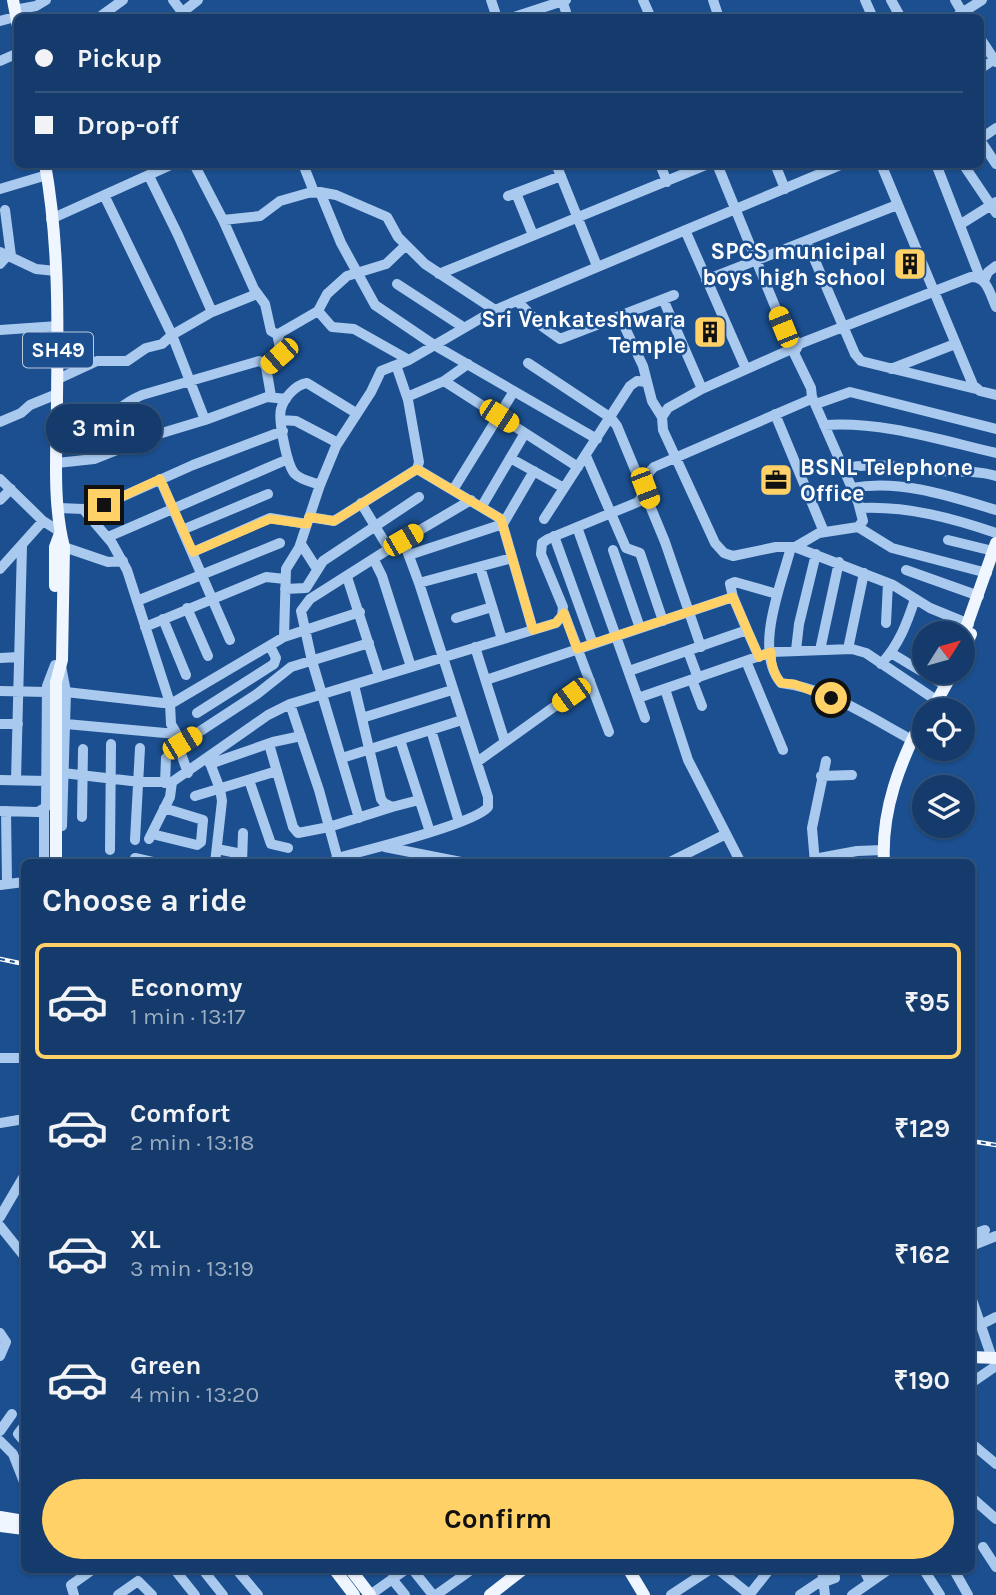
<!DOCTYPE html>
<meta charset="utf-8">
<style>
body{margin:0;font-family:Karla,sans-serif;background:#1d4271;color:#f1f3f6;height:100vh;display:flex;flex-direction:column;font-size:26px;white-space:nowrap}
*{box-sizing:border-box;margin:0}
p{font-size:23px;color:#9dadc1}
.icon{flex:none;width:38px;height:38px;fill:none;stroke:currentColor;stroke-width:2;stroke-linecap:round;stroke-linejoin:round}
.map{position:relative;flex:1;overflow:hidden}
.drawer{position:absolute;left:21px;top:859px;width:954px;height:714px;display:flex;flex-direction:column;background:#143b6b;border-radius:10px;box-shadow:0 2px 5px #0004,0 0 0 2px #33557e}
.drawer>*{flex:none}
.guide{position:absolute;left:14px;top:14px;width:970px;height:154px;border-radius:10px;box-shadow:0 2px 5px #0004,0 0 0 2px #33557e;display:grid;align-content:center;height:154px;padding:0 21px;background:#143b6b}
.needle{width:46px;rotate:53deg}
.buttons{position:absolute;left:912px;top:621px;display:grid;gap:14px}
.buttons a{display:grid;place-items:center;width:63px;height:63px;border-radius:50%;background:#143b6b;box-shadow:0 2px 5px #0004,0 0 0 2px #33557e;font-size:35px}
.end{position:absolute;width:32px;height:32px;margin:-16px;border:9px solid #ffd166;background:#111;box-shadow:0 0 0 4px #111}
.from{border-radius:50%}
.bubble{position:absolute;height:49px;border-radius:24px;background:#143b6b;box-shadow:0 2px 5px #0004,0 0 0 2px #33557e;font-size:23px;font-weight:700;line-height:49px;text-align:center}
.car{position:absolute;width:21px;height:42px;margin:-21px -10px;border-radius:9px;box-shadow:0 0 5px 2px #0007;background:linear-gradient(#f5c518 24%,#345 0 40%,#f5c518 0 76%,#345 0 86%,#f5c518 0)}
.guide b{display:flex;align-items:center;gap:24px;height:66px;font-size:26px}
.guide b+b{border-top:2px solid #33557e}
.guide i{width:18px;height:18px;background:#f1f3f6}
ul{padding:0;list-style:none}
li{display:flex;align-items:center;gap:21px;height:116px;margin:0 14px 10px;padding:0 7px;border:4px solid transparent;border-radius:10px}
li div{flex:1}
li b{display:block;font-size:26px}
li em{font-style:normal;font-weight:700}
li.current{border-color:#ffd166}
li>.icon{width:63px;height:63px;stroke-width:1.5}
h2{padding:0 21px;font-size:32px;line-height:84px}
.button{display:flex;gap:14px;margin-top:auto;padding:14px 21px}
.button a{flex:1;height:80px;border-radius:42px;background:#ffd166;color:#111;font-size:28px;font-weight:700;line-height:80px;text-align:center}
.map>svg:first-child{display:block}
</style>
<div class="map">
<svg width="996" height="1595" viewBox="0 0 996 1595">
<rect width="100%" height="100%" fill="#1b4f8f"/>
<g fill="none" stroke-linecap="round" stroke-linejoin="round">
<!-- minor -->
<path stroke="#a9c9ee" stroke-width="10" d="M173,0L182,12
M491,0L497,18
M562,0L568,18
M643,0L651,18
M713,0L719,18
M865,0L873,18
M891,0L901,18
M955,0L965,17
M14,10L36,6L46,0
M98,18L123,0
M175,18L198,0
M511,18L566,0
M954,18L982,0
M0,21L15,17
M980,38L996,62
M0,61L18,53
M980,69L996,58
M980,139L996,128
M980,140L996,164
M194,164L223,220L254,289L265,304L271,331L278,335
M303,164L314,192
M556,164L597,266
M660,164L667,182
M717,164L785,331L799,344
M775,164L785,189
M881,164L973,385L980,391L996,395
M936,164L980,277
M963,164L996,213
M149,176L178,235L212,312
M0,189L47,175
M320,192L341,243L375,305L434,345L597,439
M516,193L533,235
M508,196L561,176
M105,197L172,335L205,420
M5,210L11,256
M51,219L173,164
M223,220L260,216L280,201L308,193L320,192L336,195L387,217L398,237L425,264L495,310
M961,224L996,202
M685,230L746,369
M807,242L855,354L861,361L869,363L976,389
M0,252L36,269L56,271
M0,264L8,255
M439,274L708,164
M706,280L897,205
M984,281L988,272L996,266
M397,284L463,327
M663,299L702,389
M517,301L543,327L560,339L674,295
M318,311L332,327L354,329L409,360
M620,317L643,366L652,401L662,417
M0,330L58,326
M796,347L702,389L668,408L662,417L663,430L715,543L724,553L733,556L776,547H795L893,585L930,608L969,624
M528,363L611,418L617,426L665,542L701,647
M266,367L281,354L278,338L280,333L318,311L327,294L347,276L386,264L406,245
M891,369L955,344
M58,379L97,361H127L146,348L162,344L172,335L212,312L257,294
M444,381L578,467
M407,397L444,381L468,364
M816,404L850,392L996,429
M775,414L824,532
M281,420L296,421L338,443
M0,422L21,413L30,405L57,394
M824,425C882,421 940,440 996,453
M103,455C102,448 100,439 101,433C105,416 128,401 142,395L259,361L262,362L266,367L271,396
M586,456L626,548L640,553L663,621
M510,458L564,488
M57,463L94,459L152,436L205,420L267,397L286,399
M843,468C875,462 904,468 936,471C956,472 976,470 996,476
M417,469L501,519L533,630
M0,479L43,521L59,531
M160,479L230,640
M320,485C312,482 301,480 295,474C287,466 278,420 281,409C284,398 295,385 307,383L356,413
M852,488C900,479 950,496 996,510
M453,490L514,391
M0,500L11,489
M361,503L389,549
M482,506L525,433
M59,508L83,509L99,507L193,465L283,431
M861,508C908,506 952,518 996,533
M83,509L112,543L127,570L170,703L171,724L182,743
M309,517L334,521L417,469L419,462L408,400L396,365
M544,519L630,386L637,381L647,382
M577,527L645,718
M858,527L892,548L987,573
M182,530L268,494
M554,536L593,644
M108,537L288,459
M948,540L993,551
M301,544L317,569
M64,547L108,562L123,561
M791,547C782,583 753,650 781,683C828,688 871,718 912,740
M795,547L819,533L858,527L863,521L858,502L812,397
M613,550L640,628
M193,552L270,518L307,524
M409,555L503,524L534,471
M374,560L382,576L411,667
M480,567L502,639
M0,569L43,521
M906,570L979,596
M347,577L379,676
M419,583L512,558
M285,589L306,588L323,561L419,497
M137,601L280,543
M187,608L208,656
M564,613L609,732
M456,618L492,607
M163,619L186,675
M886,623L888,583
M145,627L266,577L285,579
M747,630L733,597L730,584L735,582L777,594
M284,637L286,569L299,548L320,485L336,446L371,392L381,371L409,360L495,310L843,164
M475,647L505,742
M848,649L864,573
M796,650L799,624L816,554
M820,650L839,562
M688,651L698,678
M891,653L941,683
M0,658L19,657
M746,661L783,750
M881,664C899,645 907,623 915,599
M61,666L66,692L62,826
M629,671L747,630L759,657
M486,680L733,597
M692,680L702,706
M354,685L381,799L384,803L392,807L419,800
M665,689L688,760L741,863
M0,691L47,692
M66,692L163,703L174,702L284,637L360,612
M638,698L771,652L852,649L866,653L933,698
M290,704L319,790L337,856L336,860L330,863
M197,713L274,664L276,658L270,646
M362,718L452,690
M0,724H18
M66,724L176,734
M431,730L459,822
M400,740L430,832
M269,744L293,827L298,833L329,827L392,807
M208,758L220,789L222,801L215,863
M342,758L462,720
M477,762L590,681
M210,764L273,742L301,736
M63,773L140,782H172L268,715L290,704L556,623L562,616L563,607L541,554L542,543L548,539L638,502C648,492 642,477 654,467L809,400L812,397L811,388L794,353L799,344L971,277C987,276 990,294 996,307
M188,773L180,751L182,743L257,694L291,667L369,643
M821,776L852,775
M0,780L47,781
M16,780L22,546
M249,780L271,844L288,848
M165,783L166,758
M195,796L277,771
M44,809V863
M0,811L38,812L46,807L47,686L55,665
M6,811L7,883
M82,817L83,749
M359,818L312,661L301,611L310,599L403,540L471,500
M152,834L197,845L201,842L203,820L164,808
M149,839L170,797L172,782
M135,840L140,748
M385,847L466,863
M217,849L242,854
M110,850L111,744
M135,858L157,863
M337,858C363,851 475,824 488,807V797L419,583L403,540
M814,859L857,851L883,850
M242,863L243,833
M668,863L726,834
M815,863L812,828L826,761
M0,885L24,882
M0,1058H24
M0,1123L24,1119
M0,1217L24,1176
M0,1226L24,1256
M971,1235L985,1230
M971,1246L996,1236
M971,1297L992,1358
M982,1324L996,1317
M0,1333L6,1342L0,1356
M971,1383L996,1366
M24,1426L18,1434L24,1441
M0,1431L12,1414
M0,1441L13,1454L24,1482
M971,1443L996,1464
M971,1497L996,1519
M983,1547L996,1567
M175,1570L195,1595
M203,1570L223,1595
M237,1570L258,1595
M413,1570L433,1595
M719,1570L750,1595
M822,1570L825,1595
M864,1570L870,1582
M924,1570L940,1595
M954,1570L968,1595
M392,1579L405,1595
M824,1582L835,1578L834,1570
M750,1594L769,1570
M74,1595L71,1585L92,1570
M118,1595L138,1581L152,1595
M370,1595L405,1570
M436,1595L471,1570
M671,1595L709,1570
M800,1595L824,1579
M852,1595L888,1570"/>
<!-- major -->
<path stroke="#f0f6ff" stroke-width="12" d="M13,0L18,26
M45,164C59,241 58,321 57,399C57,447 52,501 64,547L62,660L56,682V863
M55,586V547L59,536
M962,639L996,543
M962,654L971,634
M932,710L953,672
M884,863C881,810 900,762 924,716
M971,1357L996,1358
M0,1517L24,1521
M0,1526L24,1529
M335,1570L354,1595
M351,1570L370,1595
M629,1570L644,1595
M490,1595L522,1570"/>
<defs>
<path id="rail" d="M0,959L24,964
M971,1141L996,1145"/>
</defs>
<!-- rail casing -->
<use href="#rail" stroke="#fff" stroke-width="4.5"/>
<!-- rail -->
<use href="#rail" stroke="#1b4f8f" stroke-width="2" stroke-dasharray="5" stroke-linecap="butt"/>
</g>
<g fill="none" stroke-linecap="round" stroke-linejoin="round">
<!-- route -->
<path stroke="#ffd166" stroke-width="9" d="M104,505L160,479L193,552L270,519L307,524L309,517L334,521L417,469L501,519L533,630L556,623L564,613L577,649L733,597L759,657L771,652C771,664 773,674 781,683L794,684L831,698"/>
</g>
<!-- icons -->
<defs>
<symbol id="building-square" viewBox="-11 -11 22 22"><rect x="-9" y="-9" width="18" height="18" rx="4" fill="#ffd166" stroke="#1b4f8f"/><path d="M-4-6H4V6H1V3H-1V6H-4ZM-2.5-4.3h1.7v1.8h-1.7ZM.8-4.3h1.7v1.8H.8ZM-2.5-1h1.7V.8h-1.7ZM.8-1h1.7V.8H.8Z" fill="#111"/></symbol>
<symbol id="office-square" viewBox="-11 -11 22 22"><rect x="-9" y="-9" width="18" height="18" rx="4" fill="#ffd166" stroke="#1b4f8f"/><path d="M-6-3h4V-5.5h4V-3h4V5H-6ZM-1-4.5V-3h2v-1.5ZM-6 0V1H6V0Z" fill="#111"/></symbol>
</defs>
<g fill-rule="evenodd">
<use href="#building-square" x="891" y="245" width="38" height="38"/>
<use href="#building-square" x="691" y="313" width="38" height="38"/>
<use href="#office-square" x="757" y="461" width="38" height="38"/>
</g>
<g text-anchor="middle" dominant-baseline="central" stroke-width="5" stroke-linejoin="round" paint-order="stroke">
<!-- shield labels -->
<rect fill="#1b4f8f" stroke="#bbcadd" stroke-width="2" x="23" y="332.5" width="70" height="35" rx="5"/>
<g font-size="21" font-weight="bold" fill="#fff">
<text x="58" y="350">SH49</text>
</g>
<!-- poi labels -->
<g font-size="23" font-weight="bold" fill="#fff" stroke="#1b4f8f" text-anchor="end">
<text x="886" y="251">SPCS municipal<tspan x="886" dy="26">boys high school</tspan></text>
<text x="686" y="319">Sri Venkateshwara<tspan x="686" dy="26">Temple</tspan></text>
<text x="800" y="467" text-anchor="start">BSNL Telephone<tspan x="800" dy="26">Office</tspan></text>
</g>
</g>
</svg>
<div class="buttons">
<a><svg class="needle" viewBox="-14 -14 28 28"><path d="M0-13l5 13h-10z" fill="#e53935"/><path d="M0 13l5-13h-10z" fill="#9dadc1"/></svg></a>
<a><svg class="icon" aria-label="locate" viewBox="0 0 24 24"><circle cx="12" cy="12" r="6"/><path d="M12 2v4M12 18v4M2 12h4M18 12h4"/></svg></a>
<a><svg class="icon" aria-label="layers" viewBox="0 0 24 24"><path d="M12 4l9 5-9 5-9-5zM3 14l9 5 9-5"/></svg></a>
</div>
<i class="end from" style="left:831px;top:698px"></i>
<i class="end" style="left:104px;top:505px"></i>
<div class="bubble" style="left:46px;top:404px;width:116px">3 min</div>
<i class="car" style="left:783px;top:327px;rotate:338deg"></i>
<i class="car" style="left:279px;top:356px;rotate:229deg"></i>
<i class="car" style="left:499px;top:416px;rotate:123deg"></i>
<i class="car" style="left:645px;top:488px;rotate:159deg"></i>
<i class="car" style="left:403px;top:540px;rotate:60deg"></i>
<i class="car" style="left:571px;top:695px;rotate:234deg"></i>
<i class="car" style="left:182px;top:743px;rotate:59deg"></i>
<div class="guide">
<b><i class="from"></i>Pickup</b>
<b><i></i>Drop-off</b>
</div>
<section class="drawer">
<h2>Choose a ride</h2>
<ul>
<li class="current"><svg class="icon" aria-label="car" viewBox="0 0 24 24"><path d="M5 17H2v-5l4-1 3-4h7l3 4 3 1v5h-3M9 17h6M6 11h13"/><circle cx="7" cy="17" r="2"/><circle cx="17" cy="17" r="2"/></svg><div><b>Economy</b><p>1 min · 13:17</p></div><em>₹95</em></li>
<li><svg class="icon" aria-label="car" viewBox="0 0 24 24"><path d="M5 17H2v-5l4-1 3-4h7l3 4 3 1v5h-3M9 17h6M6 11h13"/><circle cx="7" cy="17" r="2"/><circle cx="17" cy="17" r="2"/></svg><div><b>Comfort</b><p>2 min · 13:18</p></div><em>₹129</em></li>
<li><svg class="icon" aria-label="car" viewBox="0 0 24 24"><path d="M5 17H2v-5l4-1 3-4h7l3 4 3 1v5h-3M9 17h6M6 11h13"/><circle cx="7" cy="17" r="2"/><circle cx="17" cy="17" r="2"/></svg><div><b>XL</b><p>3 min · 13:19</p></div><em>₹162</em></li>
<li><svg class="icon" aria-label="car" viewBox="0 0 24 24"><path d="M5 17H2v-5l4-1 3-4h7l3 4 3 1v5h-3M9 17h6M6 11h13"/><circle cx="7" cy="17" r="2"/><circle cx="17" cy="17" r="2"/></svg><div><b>Green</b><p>4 min · 13:20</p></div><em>₹190</em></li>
</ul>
<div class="button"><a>Confirm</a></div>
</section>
</div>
